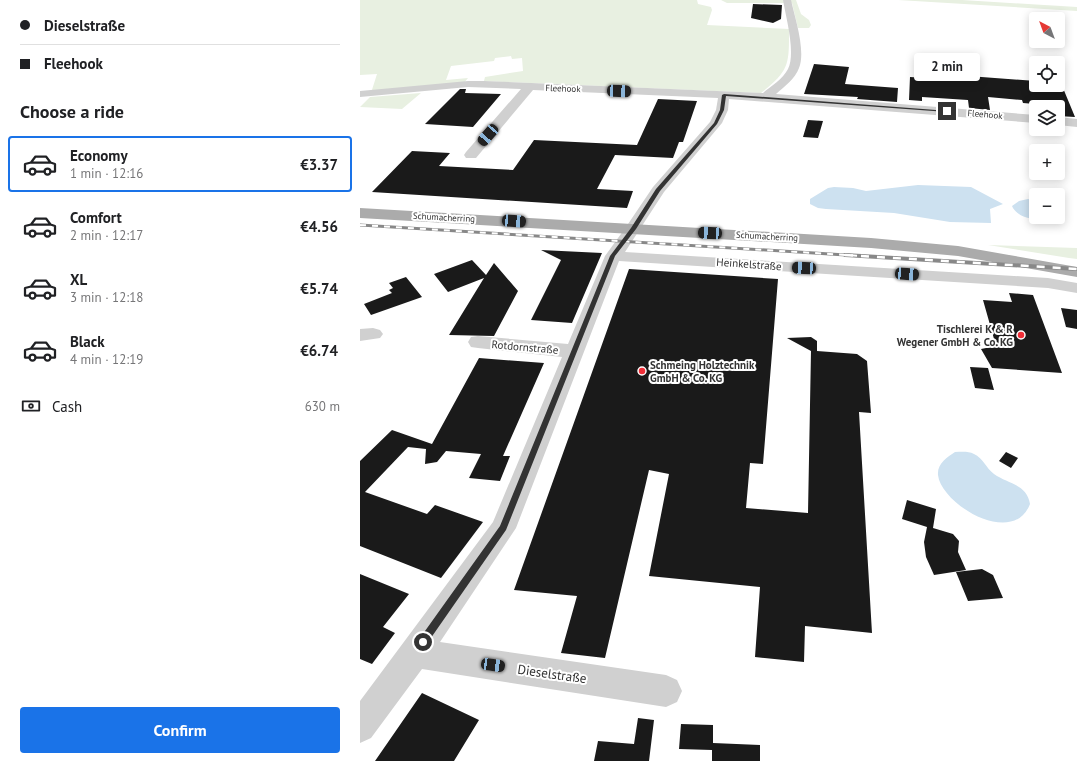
<!DOCTYPE html>
<meta charset="utf-8">
<style>
body{margin:0;font-family:"PT Sans",sans-serif;background:#f6f6f6;color:#202124;height:100vh;display:flex;flex-direction:column;font-size:15px;white-space:nowrap}
*{box-sizing:border-box;margin:0}
p{font-size:13px;color:#757577}
.icon{flex:none;width:22px;height:22px;fill:none;stroke:currentColor;stroke-width:2;stroke-linecap:round;stroke-linejoin:round}
.map{position:relative;flex:1;overflow:hidden}
.drawer{display:flex;flex-direction:column;background:#fff;width:360px}
.drawer>*{flex:none}
.banner{display:grid;align-content:center;height:88px;padding:0 20px;background:#fff}
.needle{width:26px;rotate:319deg}
.tools{position:absolute;left:669px;top:12px;display:grid;gap:8px}
.tools a{display:grid;place-items:center;width:36px;height:36px;border-radius:4px;background:#fff;box-shadow:0 2px 10px #0003;font-size:20px}
.end{position:absolute;width:18px;height:18px;margin:-9px;border:5px solid #333;background:#fff;box-shadow:0 0 0 2px #fff}
.from{border-radius:50%}
.bubble{position:absolute;height:28px;border-radius:4px;background:#fff;box-shadow:0 2px 10px #0003;font-size:13px;font-weight:700;line-height:28px;text-align:center}
.car{position:absolute;width:12px;height:24px;margin:-12px -6px;border-radius:5px;box-shadow:0 0 3px 1px #0007;background:linear-gradient(#222 24%,#8ab4d8 0 40%,#222 0 76%,#8ab4d8 0 86%,#222 0)}
.banner b{display:flex;align-items:center;gap:14px;height:38px;font-size:15px}
.banner b+b{border-top:1px solid #e0e0e0}
.banner i{width:10px;height:10px;background:#202124}
ul{padding:0;list-style:none}
li{display:flex;align-items:center;gap:12px;height:56px;margin:0 8px 6px;padding:0 12px;border:2px solid transparent;border-radius:4px}
li div{flex:1}
li b{display:block;font-size:15px}
li em{font-style:normal;font-weight:700}
li.on{border-color:#1a73e8}
li>.icon{width:36px;height:36px;stroke-width:1.5}
h2{padding:0 20px;font-size:18px;line-height:48px}
.pay{display:flex;align-items:center;gap:10px;height:44px;padding:0 20px;font-size:15px}
.pay p{margin-inline-start:auto}
.action{display:flex;gap:8px;margin-top:auto;padding:8px 20px}
.action a{flex:1;height:46px;border-radius:4px;background:#1a73e8;color:#fff;font-size:16px;font-weight:700;line-height:46px;text-align:center}
main{display:flex;flex:1;min-height:0}
.map>svg:first-child{display:block}
</style>
<main>
<section class="drawer">
<div class="banner">
<b><i class="from"></i>Dieselstraße</b>
<b><i></i>Fleehook</b>
</div>
<h2>Choose a ride</h2>
<ul>
<li class="on"><svg class="icon" aria-label="car" viewBox="0 0 24 24"><path d="M5 17H2v-5l4-1 3-4h7l3 4 3 1v5h-3M9 17h6M6 11h13"/><circle cx="7" cy="17" r="2"/><circle cx="17" cy="17" r="2"/></svg><div><b>Economy</b><p>1 min · 12:16</p></div><em>€3.37</em></li>
<li><svg class="icon" aria-label="car" viewBox="0 0 24 24"><path d="M5 17H2v-5l4-1 3-4h7l3 4 3 1v5h-3M9 17h6M6 11h13"/><circle cx="7" cy="17" r="2"/><circle cx="17" cy="17" r="2"/></svg><div><b>Comfort</b><p>2 min · 12:17</p></div><em>€4.56</em></li>
<li><svg class="icon" aria-label="car" viewBox="0 0 24 24"><path d="M5 17H2v-5l4-1 3-4h7l3 4 3 1v5h-3M9 17h6M6 11h13"/><circle cx="7" cy="17" r="2"/><circle cx="17" cy="17" r="2"/></svg><div><b>XL</b><p>3 min · 12:18</p></div><em>€5.74</em></li>
<li><svg class="icon" aria-label="car" viewBox="0 0 24 24"><path d="M5 17H2v-5l4-1 3-4h7l3 4 3 1v5h-3M9 17h6M6 11h13"/><circle cx="7" cy="17" r="2"/><circle cx="17" cy="17" r="2"/></svg><div><b>Black</b><p>4 min · 12:19</p></div><em>€6.74</em></li>
</ul>
<div class="pay"><svg class="icon" aria-label="cash" viewBox="0 0 24 24"><path d="M3 7h18v10H3z"/><circle cx="12" cy="12" r="2"/></svg>Cash<p>630 m</p></div>
<div class="action"><a>Confirm</a></div>
</section>
<div class="map">
<svg width="717" height="761" viewBox="0 0 717 761">
<rect width="100%" height="100%" fill="#fff"/>
<!-- green -->
<path fill="#e8f0e1" d="M0,0H337L338,4L351,7L352,10L347,25L429,29C429,64 430,70 401,93L124,81L125,77L163,71L162,58L152,59L151,56L135,58L134,61L91,66L86,80L108,78L104,83L11,93L17,74L0,75Z
M361,0H436L441,14L449,20L451,25L449,28H438L432,3H367Z
M538,0H602L717,7V11Z
M61,93L42,109L0,107L10,97Z
M628,245L717,248V259L709,258Z"/>
<!-- water -->
<path fill="#cde1f0" d="M558,185L611,187L643,204L630,209L631,223L590,222L534,213L466,209L458,208L450,204V199L468,188L474,187L493,188L506,191Z
M668,199L676,200V217H694C681,221 658,220 652,206L659,201Z
M595,452C602,452 608,451 614,454C623,458 626,468 634,474C648,484 667,484 670,504C653,548 581,504 578,475C577,464 587,457 595,452Z"/>
<!-- building -->
<path fill="#1a1a1a" d="M393,4L422,5L421,19L413,23L391,18Z
M454,64L489,67L485,84L538,88L537,102L497,99L498,97L444,94Z
M595,75L676,81V85H698V76L715,117L698,116V107H687V105L663,103L662,100L628,97L630,110L609,108L608,100L562,97V101L549,100L550,77L596,80Z
M100,89H106L105,93L141,94L113,127L65,124Z
M298,99L337,101L323,142H319L313,158L255,155L237,189L273,191L267,208L12,192L52,151L90,153L79,166L153,170L174,140L277,145Z
M448,120L463,121L458,138L443,137Z
M181,250L242,253L212,323L171,320L201,260Z
M112,260L126,275L134,263L158,291L134,336L89,335L124,278L88,292L74,274Z
M269,269L418,279L403,464L390,463L386,508L448,513L451,351L427,338L451,337L457,341V351L497,354L507,361L511,413L499,412L512,633L445,626L444,662L395,657L400,587L289,576L309,474L289,470L245,658L201,653L217,596L154,590Z
M46,277L62,297L11,315L4,304L32,293L29,290L33,288L29,283Z
M649,293L673,295L702,373L632,368L621,349L636,346L623,300L652,302Z
M701,308L717,310V329L706,327Z
M119,358L184,363L143,456H150L140,481L109,478L121,454L86,451L77,462L65,464L66,449L48,447L5,492L67,514L75,505L123,522L81,578L0,546V461L32,430L72,444Z
M610,367L628,368L634,390L615,388Z
M646,452L658,458L651,468L639,461Z
M547,500L576,509L573,528L593,534L599,541L598,552L606,570L574,575L566,557L564,542L567,527L542,519Z
M622,569L633,575L643,598L608,601L596,572Z
M0,574L49,594L23,627L35,633L12,664L0,659Z
M62,693L119,720L94,761H15Z
M278,718L294,720L289,761H234L238,741L274,744Z
M321,724L353,725V743L400,745V761H352V750L319,749Z"/>
<g fill="none" stroke-linecap="round" stroke-linejoin="round">
<!-- minor -->
<path fill="#d0d0d0" fill-rule="evenodd" d="M423,0H431C435,18 446,51 439,68C435,79 424,87 416,94L676,115V123L369,99L368,110L362,123L304,192L265,252L688,278L717,283V293L688,288L259,261L156,528L80,642L306,675L317,680L322,691L317,702L306,707L62,669L11,738L0,743V701L133,522L202,357L118,348L111,347L108,342L111,337L118,336L208,344L245,256L266,227L293,187L350,122L356,110L358,98L173,90L116,158H106L104,155L106,152L161,89L108,87L0,97V91L108,81H124L403,93C411,86 423,79 428,69C436,53 426,18 423,0Z
M698,117L717,119V127L698,125Z
M13,328L20,330L23,334L20,338L0,341V329Z"/>
<!-- major -->
<path fill="#ababab" fill-rule="evenodd" d="M0,208L511,238L598,246L717,267V277L598,256L511,248L0,218Z"/>
<defs>
<path id="rail-far1" d="M0,225L502,256"/>
<path id="rail" d="M485,255L717,269"/>
</defs>
<!-- rail-far1 casing -->
<use href="#rail-far1" stroke="#888" stroke-width="3"/>
<!-- rail casing -->
<use href="#rail" stroke="#888" stroke-width="4"/>
<!-- rail-far1 -->
<use href="#rail-far1" stroke="#fff" stroke-width="2" stroke-dasharray="6" stroke-linecap="butt"/>
<!-- rail -->
<use href="#rail" stroke="#fff" stroke-width="2.5" stroke-dasharray="8" stroke-linecap="butt"/>
</g>
<!-- route -->
<path fill="#333" d="M364,94L589,111L587,112L366,96L364,110L357,124L300,191L276,229L255,256L146,530L66,645L63,646L60,645L58,642L60,638L140,526L250,256L271,228L296,189L354,123L360,110L362,95Z"/>
<!-- markers -->
<g fill="#f02e37" stroke="#fff" stroke-width="1.5">
<circle cx="661" cy="335" r="4"/>
<circle cx="282" cy="371" r="4"/>
</g>
<g text-anchor="middle" dominant-baseline="central" stroke-width="4" stroke-linejoin="round" paint-order="stroke">
<!-- far-street labels -->
<g font-size="9" fill="#333" stroke="#fff">
<text transform="translate(203 88) rotate(2)">Fleehook</text>
<text transform="translate(625 114) rotate(5)">Fleehook</text>
<text transform="translate(84 217) rotate(3)">Schumacherring</text>
<text transform="translate(407 236) rotate(3)">Schumacherring</text>
</g>
<!-- street labels -->
<g font-size="11" fill="#333" stroke="#fff">
<text transform="translate(389 264) rotate(4)">Heinkelstraße</text>
<text transform="translate(165 347) rotate(5)">Rotdornstraße</text>
</g>
<!-- poi labels -->
<g font-size="11" font-weight="bold" fill="#333" stroke="#fff" text-anchor="end">
<text x="653" y="329">Tischlerei K &amp; R<tspan x="653" dy="13">Wegener GmbH &amp; Co. KG</tspan></text>
<text x="290" y="365" text-anchor="start">Schmeing Holztechnik<tspan x="290" dy="13">GmbH &amp; Co. KG</tspan></text>
</g>
<!-- near-street labels -->
<g font-size="13" fill="#333" stroke="#fff">
<text transform="translate(192 674) rotate(8)">Dieselstraße</text>
</g>
</g>
</svg>
<div class="tools">
<a><svg class="needle" viewBox="-14 -14 28 28"><path d="M0-13l5 13h-10z" fill="#e53935"/><path d="M0 13l5-13h-10z" fill="#757577"/></svg></a>
<a><svg class="icon" aria-label="locate" viewBox="0 0 24 24"><circle cx="12" cy="12" r="6"/><path d="M12 2v4M12 18v4M2 12h4M18 12h4"/></svg></a>
<a><svg class="icon" aria-label="layers" viewBox="0 0 24 24"><path d="M12 4l9 5-9 5-9-5zM3 14l9 5 9-5"/></svg></a>
<a>+</a>
<a>−</a>
</div>
<i class="end from" style="left:63px;top:642px"></i>
<i class="end" style="left:587px;top:111px"></i>
<div class="bubble" style="left:554px;top:53px;width:66px">2 min</div>
<i class="car" style="left:259px;top:91px;rotate:92deg"></i>
<i class="car" style="left:128px;top:135px;rotate:221deg"></i>
<i class="car" style="left:154px;top:221px;rotate:94deg"></i>
<i class="car" style="left:350px;top:233px;rotate:273deg"></i>
<i class="car" style="left:444px;top:268px;rotate:273deg"></i>
<i class="car" style="left:547px;top:274px;rotate:94deg"></i>
<i class="car" style="left:133px;top:665px;rotate:98deg"></i>
</div>
</main>
